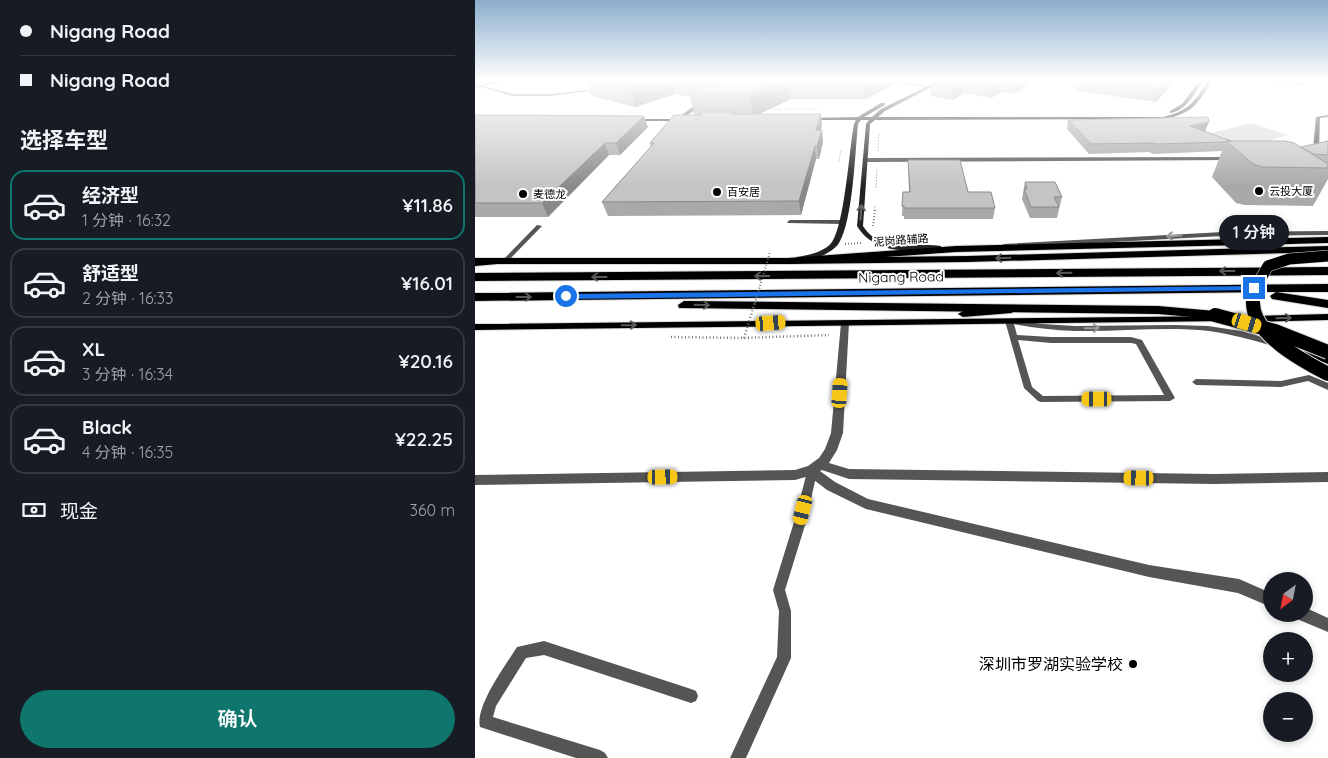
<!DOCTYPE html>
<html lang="zh">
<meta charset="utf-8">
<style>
body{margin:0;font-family:Quicksand,"Noto Sans SC",sans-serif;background:#242831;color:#f1f3f6;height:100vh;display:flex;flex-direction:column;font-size:19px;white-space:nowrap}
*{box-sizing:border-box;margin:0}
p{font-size:16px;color:#9ea1a6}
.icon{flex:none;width:28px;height:28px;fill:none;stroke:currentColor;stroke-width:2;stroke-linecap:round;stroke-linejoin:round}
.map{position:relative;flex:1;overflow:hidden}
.drawer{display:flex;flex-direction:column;background:#171b24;width:475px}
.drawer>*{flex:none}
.top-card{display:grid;align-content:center;height:110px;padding:0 20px;background:#171b24}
.needle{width:32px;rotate:212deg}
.controls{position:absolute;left:788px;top:572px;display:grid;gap:10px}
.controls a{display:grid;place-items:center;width:50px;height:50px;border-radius:50%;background:#171b24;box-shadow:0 2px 8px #0003;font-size:25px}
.end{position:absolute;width:22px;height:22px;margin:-11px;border:6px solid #1a73e8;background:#fff;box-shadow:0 0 0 2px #fff}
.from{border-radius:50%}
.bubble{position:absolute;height:35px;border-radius:18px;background:#171b24;box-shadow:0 2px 8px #0003;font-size:16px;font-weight:600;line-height:35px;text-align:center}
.car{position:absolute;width:15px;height:30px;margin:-15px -8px;border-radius:6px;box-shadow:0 0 4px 1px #0007;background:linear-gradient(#f5c518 24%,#345 0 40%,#f5c518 0 76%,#345 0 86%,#f5c518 0)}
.top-card b{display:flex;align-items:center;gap:18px;height:48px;font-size:19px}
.top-card b+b{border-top:1px solid #363941}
.top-card i{width:12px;height:12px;background:#f1f3f6}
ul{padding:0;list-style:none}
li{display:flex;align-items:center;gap:15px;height:70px;margin:0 10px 8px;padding:0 10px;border:2px solid #363941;border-radius:15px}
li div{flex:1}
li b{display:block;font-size:19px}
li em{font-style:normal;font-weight:600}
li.on{border-color:#0f766e}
li>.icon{width:45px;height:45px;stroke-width:1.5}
h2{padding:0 20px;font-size:22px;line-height:60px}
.pay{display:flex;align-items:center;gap:12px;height:55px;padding:0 20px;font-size:19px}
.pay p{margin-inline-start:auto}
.cta{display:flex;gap:10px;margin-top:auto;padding:10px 20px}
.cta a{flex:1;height:58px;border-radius:30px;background:#0f766e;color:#fff;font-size:20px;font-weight:600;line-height:58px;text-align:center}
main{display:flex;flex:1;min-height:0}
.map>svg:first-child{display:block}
</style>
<main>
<section class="drawer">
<div class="top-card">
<b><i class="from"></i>Nigang Road</b>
<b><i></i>Nigang Road</b>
</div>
<h2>选择车型</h2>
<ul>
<li class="on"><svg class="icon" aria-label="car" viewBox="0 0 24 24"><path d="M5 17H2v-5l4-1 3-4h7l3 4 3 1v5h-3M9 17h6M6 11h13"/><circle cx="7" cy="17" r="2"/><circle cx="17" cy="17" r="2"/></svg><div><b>经济型</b><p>1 分钟 · 16:32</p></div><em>¥11.86</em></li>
<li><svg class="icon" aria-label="car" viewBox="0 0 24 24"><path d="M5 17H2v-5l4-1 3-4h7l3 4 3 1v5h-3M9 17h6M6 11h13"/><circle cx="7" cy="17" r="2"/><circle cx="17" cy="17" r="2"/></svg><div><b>舒适型</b><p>2 分钟 · 16:33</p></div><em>¥16.01</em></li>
<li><svg class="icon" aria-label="car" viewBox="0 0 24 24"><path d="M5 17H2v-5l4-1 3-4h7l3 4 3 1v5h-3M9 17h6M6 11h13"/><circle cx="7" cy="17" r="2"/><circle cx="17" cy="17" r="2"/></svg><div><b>XL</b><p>3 分钟 · 16:34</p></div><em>¥20.16</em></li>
<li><svg class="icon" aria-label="car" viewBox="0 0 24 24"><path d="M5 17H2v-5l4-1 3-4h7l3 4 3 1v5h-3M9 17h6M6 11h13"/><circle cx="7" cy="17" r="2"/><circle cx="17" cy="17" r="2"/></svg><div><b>Black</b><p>4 分钟 · 16:35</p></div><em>¥22.25</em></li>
</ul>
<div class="pay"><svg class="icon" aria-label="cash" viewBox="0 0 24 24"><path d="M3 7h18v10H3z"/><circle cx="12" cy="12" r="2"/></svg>现金<p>360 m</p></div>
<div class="cta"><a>确认</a></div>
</section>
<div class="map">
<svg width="853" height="758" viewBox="0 0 853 758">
<rect width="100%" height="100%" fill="#fff"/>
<!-- green -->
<path fill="#dcdcdc" d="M776,123L813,135L769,148L732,134Z"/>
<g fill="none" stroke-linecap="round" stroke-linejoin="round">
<defs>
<path id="primary" d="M853,237V243L481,252L313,264H0V258H313L481,246Z
M533,308L538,311L537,313L488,317L483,314L488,311Z
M853,314V320L775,322L769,319L775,316Z
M750,316L756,319L754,321L0,330V324Z
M832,347L853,355V364L828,354L826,351Z"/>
<path id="highway" d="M853,246V252L492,262L313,264L307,261L313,258L492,256Z
M30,258L36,261L34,263L0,266V260Z
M853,267V275L0,281V273Z
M853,284V292H801L853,300V308L797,299L795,296L801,292L0,301V293Z
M209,301L683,306L740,311L747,315L740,319L683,314L204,308L203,305Z"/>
</defs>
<!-- primary casing -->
<use href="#primary" stroke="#dbdbdb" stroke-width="2"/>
<!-- highway casing -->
<use href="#highway" stroke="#dbdbdb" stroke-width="2"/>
<!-- path-far2 -->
<path stroke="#777" stroke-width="1" stroke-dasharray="0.5 1" stroke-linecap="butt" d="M291,109H343
M403,151L404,134
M364,161L366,150
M401,188L402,169
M399,211L400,205"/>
<!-- path-far1 -->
<path stroke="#777" stroke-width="2" stroke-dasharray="1 2" stroke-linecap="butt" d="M398,226L400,210
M370,244L386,243"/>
<!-- path -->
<path stroke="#777" stroke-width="2.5" stroke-dasharray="1 2.5" stroke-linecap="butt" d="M196,337L269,338L354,335"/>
<!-- lane -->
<path fill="#555" fill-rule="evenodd" d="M315,220H367L370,222L367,224L313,223L312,222Z
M62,225L67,226L32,262H28V260Z
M853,231V235L748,236L529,248L526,246L529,244L748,232Z
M531,319L567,324L600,326L700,325L733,326L766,331L801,341L802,343L798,346C777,340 756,334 734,331C690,326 645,332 600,331C579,330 559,328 539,324L542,335L576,337H656L667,340L700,398L695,401L566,402L563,401L549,388L530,321ZM543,340L576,343H656L661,344L689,395L568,396L557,387Z
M834,375L853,383V390L833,381L806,387L721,385L717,382L721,379L806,381Z
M337,468L341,469L342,472L331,522L310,590L316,611V658L271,758H255L302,657L304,611L298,590L319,522L332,472L333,469Z
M69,641L216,689L221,691L223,696L221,701L216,703L69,655L51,658L21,706L18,717L125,750L130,753L133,758H101L5,727C0,706 31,665 42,647Z"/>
<!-- street -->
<path fill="#555" fill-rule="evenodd" d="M414,81H425L456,87L454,88Z
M6,85L38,94H76L128,88L130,89L76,96H38L5,87Z
M230,104L232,106L220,110L204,121L200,120L216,108Z
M853,115V117L845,118L844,150L838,154H834V152L838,149L841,117Z
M757,157L759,158V160L390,162L387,160L390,158Z
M370,320L374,323L368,433L362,450L354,463L374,469L739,474L853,472V482L739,484L374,479L347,470L345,471L360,482L393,499L674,565L764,579L796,593V607L763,593L674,577L391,509L352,490L334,476L320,480L0,485V475L320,470L333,466L344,458L350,449L356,433L366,323Z
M829,607L853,618V632L822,619L820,614H829Z"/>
<!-- secondary -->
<path fill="#222" fill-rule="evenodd" d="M22,81H31L0,88V86Z
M463,81H468L410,111L403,117H688C714,111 719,102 733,81H737C722,105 717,114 688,119L400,120L395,124L388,226C406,254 438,242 466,246V250H463C433,251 400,255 382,226L391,124L394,120H386L383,124C380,153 378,220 364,243C357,254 335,262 322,261V257C333,255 350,252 357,242C370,222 374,150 379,124L381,120H333L331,118L383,117L406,103H410V105L389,117H397L406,109Z
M724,81H728C720,93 711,111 695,113V111L707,104Z
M156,119H209L211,120L209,121H158Z"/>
<!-- primary -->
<use href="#primary" fill="#000" fill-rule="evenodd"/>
<!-- highway -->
<use href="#highway" fill="#000" fill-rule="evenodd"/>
<defs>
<path id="highway-bridge-far1" d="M778,303V292L793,266L814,259L853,256"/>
<path id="highway-bridge" d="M778,302C777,334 828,361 853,374
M740,315L800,331L853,352"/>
</defs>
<!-- highway-bridge-far1 casing -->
<use href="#highway-bridge-far1" stroke="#dbdbdb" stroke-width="12" stroke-linecap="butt"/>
<!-- highway-bridge casing -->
<use href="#highway-bridge" stroke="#dbdbdb" stroke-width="16" stroke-linecap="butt"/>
<!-- path-bridge-far1 -->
<path stroke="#777" stroke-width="2" stroke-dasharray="1 2" stroke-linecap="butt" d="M280,303L295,252"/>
<!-- path-bridge -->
<path stroke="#777" stroke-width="2.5" stroke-dasharray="1 2.5" stroke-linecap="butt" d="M269,338L280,302"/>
<!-- highway-bridge-far1 -->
<use href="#highway-bridge-far1" stroke="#000" stroke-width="11"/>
<!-- highway-bridge -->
<use href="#highway-bridge" stroke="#000" stroke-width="14"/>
</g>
<!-- wall -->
<path fill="#a9a9a9" d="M112,81H421V84L390,99H316L284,114L347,125L346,130L348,142L344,159H341L326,215L133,216L127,202L176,147L175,143L219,115L215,97L200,94L160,107L117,96Z
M457,81H558L539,94L526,92L516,98L489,93L478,100L456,96Z
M599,81H700L681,102L602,91L603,89L598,88Z
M791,81H830L828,86Z
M0,115L173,127L145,155H134L73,217H0Z
M593,120L730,131H729L756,141L826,147L853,141V179L838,206L770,205L761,203L737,177L747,151L678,154L674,152L614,154L592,129Z
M433,160L493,192L520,208L518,219H429V216H427L428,192H434Z
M550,182L587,197L582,218H555L547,199Z"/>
<!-- shaded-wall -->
<path fill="#898989" d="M164,81H197L200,94L160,107L153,84Z
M227,81H239L242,94H230Z
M304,81H313L316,99L278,117L274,94Z
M389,81H421V84L390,99Z
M479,81H490L489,93L478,100Z
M518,81H527L526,92L516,98Z
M540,81H558L539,94Z
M692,81H700L681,102L685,89Z
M346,114L347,125L342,142L341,130Z
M169,116L173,127L145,155L141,143Z
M734,122L730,131L712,135L715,126Z
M347,130L348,142L344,159L342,146Z
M130,143L134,155L73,217L67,203Z
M340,146L341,159L326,215L324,201Z"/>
<!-- building -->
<path fill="#c4c4c4" stroke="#898989" d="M139,81H164L153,84Z
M239,81H304L274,94H214L247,83Z
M629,81H692L685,89Z
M226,112H261L256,114H346L341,130H347L342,146H340L324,201L127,202L179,143H175L199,115H226Z
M0,115L169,116L141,143H130L67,203H0Z
M733,117L734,122L715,126L756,141H751V142L681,144L677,143L616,144L593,120Z
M751,141H810L819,143L853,164V168L787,167L778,164Z
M853,141V155L838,154L826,147Z
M433,160H485L493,192H516L520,208H429V206H427L428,192H435Z
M550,182H580L587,197H579L584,207H556L549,189H552Z"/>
<!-- one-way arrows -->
<defs><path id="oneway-shaft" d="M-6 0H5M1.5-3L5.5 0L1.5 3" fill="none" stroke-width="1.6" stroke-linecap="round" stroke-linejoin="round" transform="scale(1.25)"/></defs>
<use stroke="#646464" href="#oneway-shaft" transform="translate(386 212) rotate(-85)"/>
<g stroke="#999">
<use href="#oneway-shaft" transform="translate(699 236) rotate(177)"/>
<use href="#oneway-shaft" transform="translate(617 328) rotate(-1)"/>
</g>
<g stroke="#595959">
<use href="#oneway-shaft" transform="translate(528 258) rotate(178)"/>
<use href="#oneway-shaft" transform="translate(752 271) rotate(180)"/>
<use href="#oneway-shaft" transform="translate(589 273) rotate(179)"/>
<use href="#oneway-shaft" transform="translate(287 276) rotate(180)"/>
<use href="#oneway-shaft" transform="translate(124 277) rotate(180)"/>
<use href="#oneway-shaft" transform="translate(49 297)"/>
<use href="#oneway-shaft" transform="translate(227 305) rotate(1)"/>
<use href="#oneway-shaft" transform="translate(809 318) rotate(-2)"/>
<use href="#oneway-shaft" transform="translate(154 325) rotate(-1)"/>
</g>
<!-- sky -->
<linearGradient id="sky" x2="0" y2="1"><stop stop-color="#8cadcc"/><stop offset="0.43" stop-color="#fff"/><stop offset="1" stop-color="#fff" stop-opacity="0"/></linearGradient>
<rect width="853" height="187" fill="url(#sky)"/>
<!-- route -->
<path fill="#1a73e8" d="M779,286L782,288L781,290L91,299L88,296L91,294Z"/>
<!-- markers -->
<g fill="#000" stroke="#fff" stroke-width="2">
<circle cx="784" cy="191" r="5"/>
<circle cx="242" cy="192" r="5"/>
<circle cx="48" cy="194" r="5"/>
<circle cx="658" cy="664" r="5"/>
</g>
<g text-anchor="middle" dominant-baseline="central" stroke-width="4" stroke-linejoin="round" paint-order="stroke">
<!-- far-poi labels -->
<g font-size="11" fill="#000" stroke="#fff" text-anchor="start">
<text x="794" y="191">云投大厦</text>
<text x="252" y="192">百安居</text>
<text x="58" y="194">麦德龙</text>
</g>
<!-- far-street labels -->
<g font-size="11" fill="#000" stroke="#fff">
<text transform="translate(426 240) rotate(-4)">泥岗路辅路</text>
</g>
<!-- street labels -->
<g font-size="14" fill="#000" stroke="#fff">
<text transform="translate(426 277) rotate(-1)">Nigang Road</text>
</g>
<!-- near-poi labels -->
<g font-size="16" fill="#000" stroke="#fff" text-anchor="end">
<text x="648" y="664">深圳市罗湖实验学校</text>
</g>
</g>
</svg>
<div class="controls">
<a><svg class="needle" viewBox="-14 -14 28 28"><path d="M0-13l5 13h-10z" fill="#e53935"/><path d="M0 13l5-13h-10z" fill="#9ea1a6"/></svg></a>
<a>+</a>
<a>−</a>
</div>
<i class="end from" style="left:91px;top:296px"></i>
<i class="end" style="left:779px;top:288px"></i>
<div class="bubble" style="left:744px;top:215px;width:70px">1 分钟</div>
<i class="car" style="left:296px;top:323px;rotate:86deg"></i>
<i class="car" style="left:772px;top:323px;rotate:107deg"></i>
<i class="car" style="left:365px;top:393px;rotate:4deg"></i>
<i class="car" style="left:622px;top:399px;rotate:270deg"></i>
<i class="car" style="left:188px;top:477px;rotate:89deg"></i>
<i class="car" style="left:664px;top:478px;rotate:271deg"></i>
<i class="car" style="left:328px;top:510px;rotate:194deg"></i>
</div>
</main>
